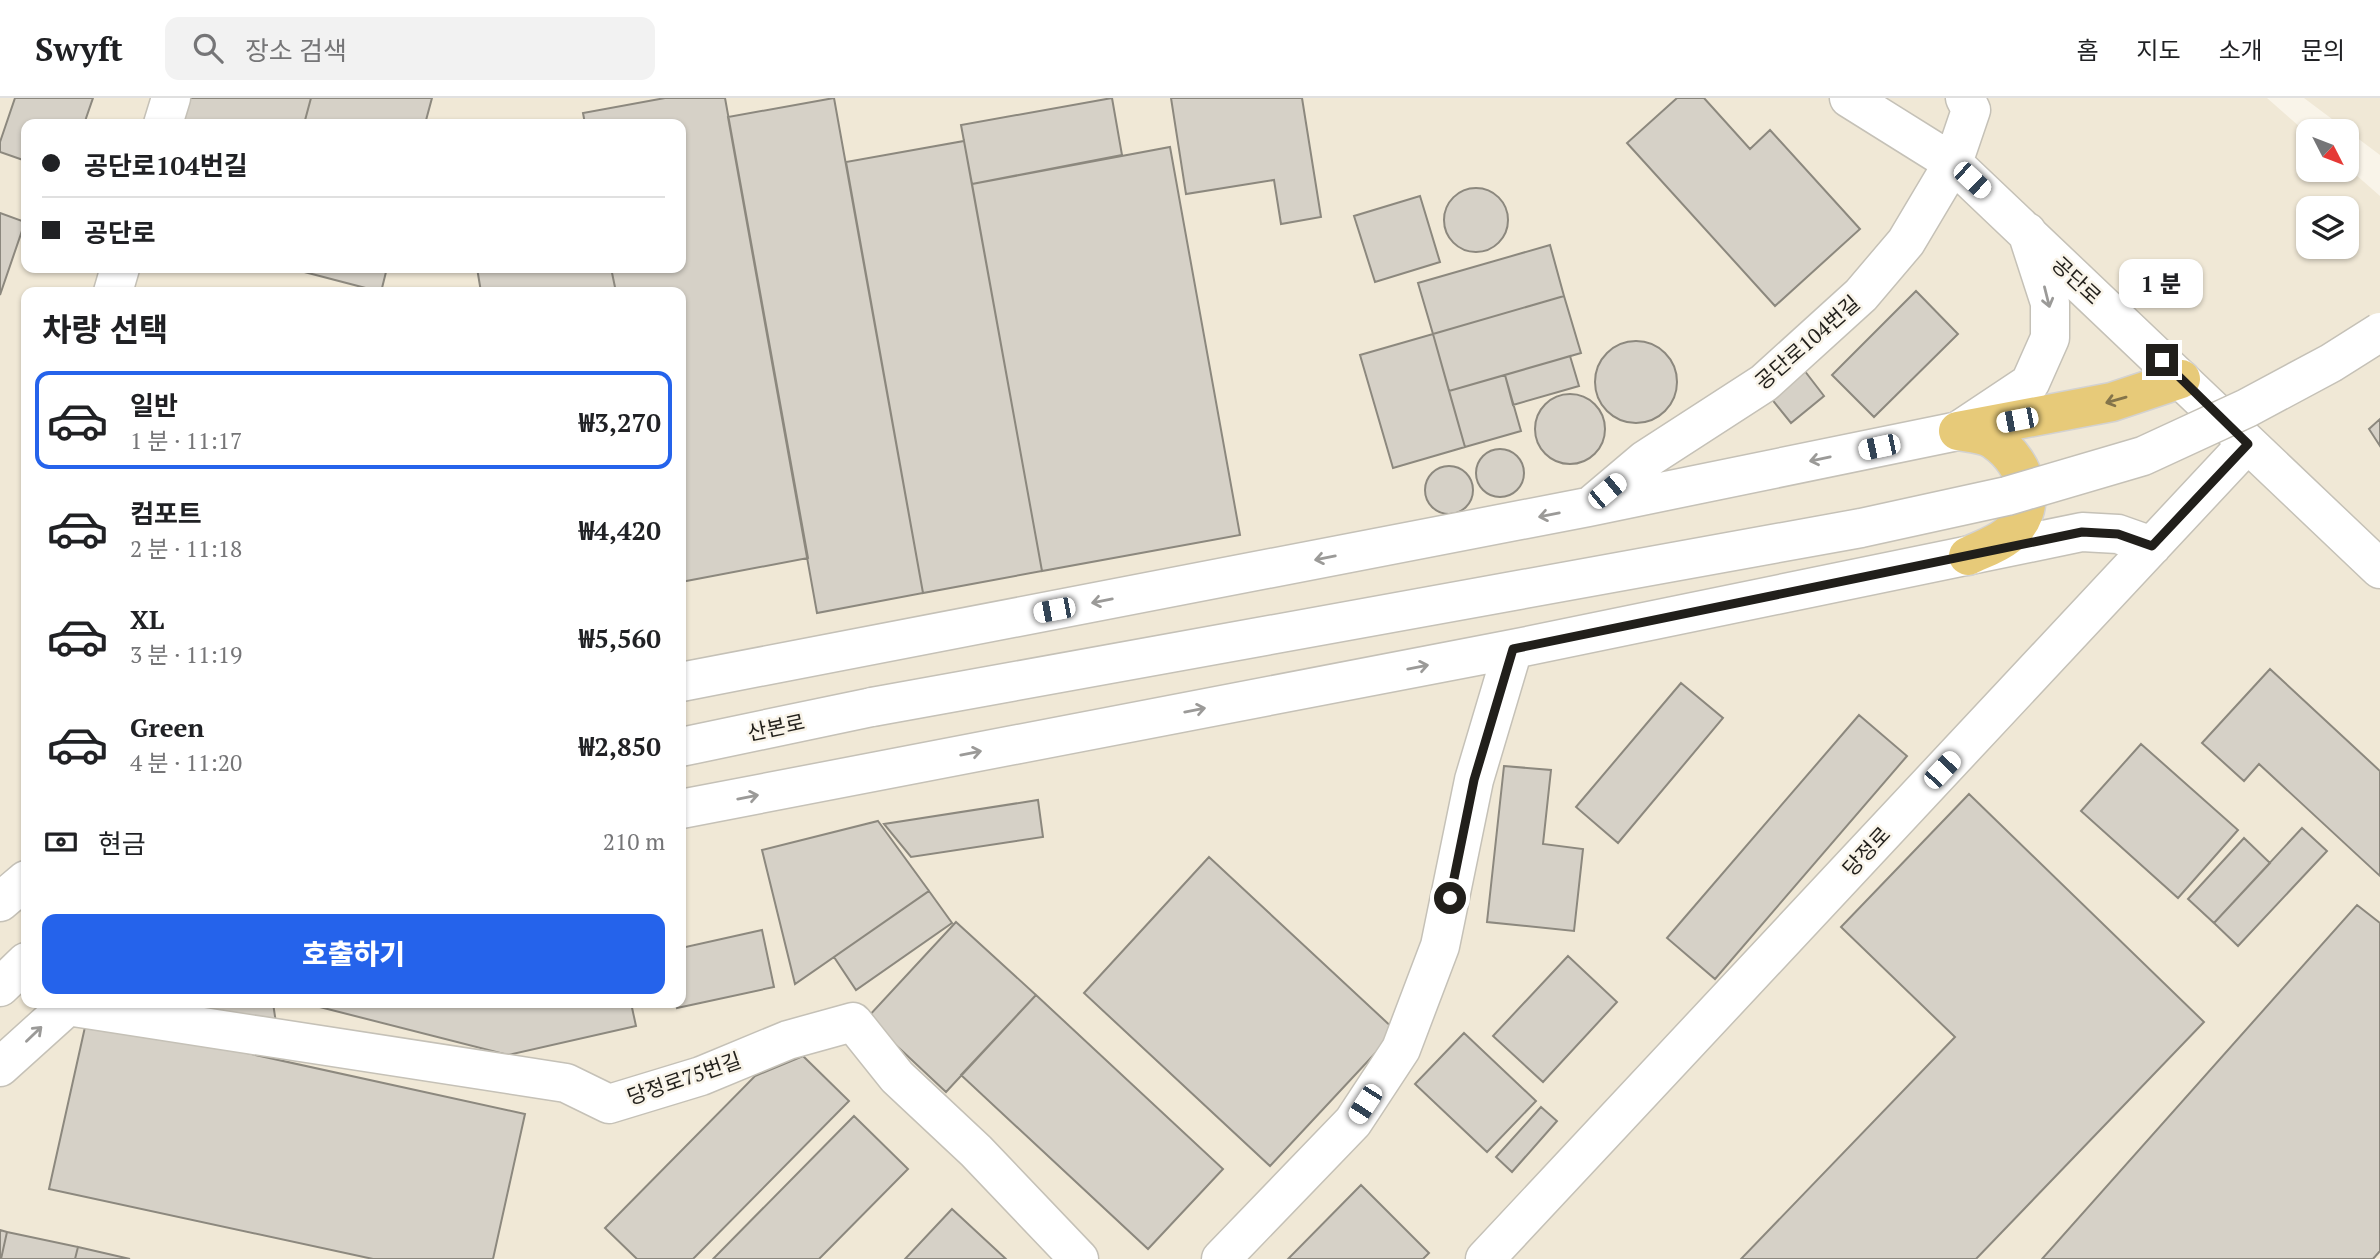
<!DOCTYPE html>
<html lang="ko">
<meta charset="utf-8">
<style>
body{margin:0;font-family:"PT Serif","Noto Sans KR",serif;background:#f2f2f2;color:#202124;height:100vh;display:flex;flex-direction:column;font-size:26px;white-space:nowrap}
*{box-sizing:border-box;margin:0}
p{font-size:23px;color:#757577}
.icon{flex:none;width:38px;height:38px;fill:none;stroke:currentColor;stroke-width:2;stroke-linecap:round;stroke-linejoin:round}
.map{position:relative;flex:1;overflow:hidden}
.drawer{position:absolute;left:21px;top:189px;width:665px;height:721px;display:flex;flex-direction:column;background:#fff;border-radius:14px;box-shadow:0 2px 5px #0004}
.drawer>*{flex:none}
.hud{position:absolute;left:21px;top:21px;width:665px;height:154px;border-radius:14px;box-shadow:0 2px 5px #0004;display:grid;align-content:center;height:154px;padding:0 21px;background:#fff}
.needle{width:46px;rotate:132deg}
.fabs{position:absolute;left:2296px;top:21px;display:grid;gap:14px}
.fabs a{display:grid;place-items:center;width:63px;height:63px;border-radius:14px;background:#fff;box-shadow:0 2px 5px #0004;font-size:35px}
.end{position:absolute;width:32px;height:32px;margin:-16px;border:9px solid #211f1b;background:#fff;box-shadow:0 0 0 4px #fff}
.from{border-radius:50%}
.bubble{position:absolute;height:49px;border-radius:14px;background:#fff;box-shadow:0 2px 5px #0004;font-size:23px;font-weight:800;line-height:49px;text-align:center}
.car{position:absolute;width:21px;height:42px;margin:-21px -10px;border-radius:9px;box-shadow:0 0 5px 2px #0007;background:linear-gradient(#fff 24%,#345 0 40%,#fff 0 76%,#345 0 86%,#fff 0)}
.hud b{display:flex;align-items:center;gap:24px;height:66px;font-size:26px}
.hud b+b{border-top:2px solid #e0e0e0}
.hud i{width:18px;height:18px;background:#202124}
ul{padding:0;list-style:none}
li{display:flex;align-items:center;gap:21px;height:98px;margin:0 14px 10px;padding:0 7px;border:4px solid transparent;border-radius:14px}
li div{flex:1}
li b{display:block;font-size:26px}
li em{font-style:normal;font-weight:800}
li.current{border-color:#2563eb}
li>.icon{width:63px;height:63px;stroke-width:1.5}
h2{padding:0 21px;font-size:32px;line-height:84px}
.pay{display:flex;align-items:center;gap:18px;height:77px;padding:0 21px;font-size:26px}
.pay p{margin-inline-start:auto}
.primary-button{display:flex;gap:14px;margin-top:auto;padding:14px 21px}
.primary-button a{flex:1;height:80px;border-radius:14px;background:#2563eb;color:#fff;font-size:28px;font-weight:800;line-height:80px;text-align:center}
header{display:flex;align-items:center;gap:42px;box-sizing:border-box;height:98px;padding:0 35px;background:#fff;border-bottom:2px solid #e0e0e0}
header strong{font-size:33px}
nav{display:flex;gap:38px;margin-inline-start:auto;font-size:24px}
.search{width:490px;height:63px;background:#f2f2f2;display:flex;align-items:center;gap:18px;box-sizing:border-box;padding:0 24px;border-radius:14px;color:#757577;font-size:26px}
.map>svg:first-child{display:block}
</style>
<header>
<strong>Swyft</strong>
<div class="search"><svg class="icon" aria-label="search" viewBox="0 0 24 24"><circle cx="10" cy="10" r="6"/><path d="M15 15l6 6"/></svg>장소 검색</div>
<nav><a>홈</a><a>지도</a><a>소개</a><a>문의</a></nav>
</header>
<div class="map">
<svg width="2380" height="1161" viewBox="0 0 2380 1161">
<rect width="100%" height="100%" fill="#f9f4e9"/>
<!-- built -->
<path fill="#f0e8d6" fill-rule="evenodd" d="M0,0H2267L2308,36V72H2347V69L2380,98V1161H0ZM26,26H681V170H26ZM2308,110H2347V149H2308ZM26,194H681V905H26Z
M2304,0H2380V57Z"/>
<!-- building -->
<path fill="#d6d1c7" stroke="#8c887e" stroke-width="2" d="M15,0H93L84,26H26V63L0,54V44Z
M186,0H311L304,26H180Z
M311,0H432L425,26H304Z
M665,0H725L808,460L681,484V194H616L611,170H681V26H585L583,15Z
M834,0L923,495L817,515L728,19Z
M1112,0L1122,57L972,86L961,27Z
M1171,0H1302L1321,119L1281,126L1274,82L1186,96Z
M1677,0H1704L1750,51L1770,32L1860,131L1775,208L1627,45Z
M964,43L1042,473L923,495L846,64Z
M1170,49L1240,437L1042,473L972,86Z
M1444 122a32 32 0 1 1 64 0a32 32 0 1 1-64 0Z
M1420,98L1440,164L1375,184L1354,118Z
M0,115L25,124L0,197Z
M1550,147L1564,198L1433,236L1418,185Z
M289,170H387L381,194Z
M477,170H611L616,194H481Z
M1916,193L1958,236L1874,319L1832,277Z
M1564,198L1581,255L1449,293L1433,236Z
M1433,236L1465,349L1393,370L1360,257Z
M1595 284a41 41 0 1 1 82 0a41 41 0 1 1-82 0Z
M1570,258L1579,288L1513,307L1505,277Z
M1804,272L1824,298L1791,325L1770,299Z
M1505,277L1521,333L1465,349L1449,293Z
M1535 331a35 35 0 1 1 70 0a35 35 0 1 1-70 0Z
M2380,321V348L2369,331Z
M1476 375a24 24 0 1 1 48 0a24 24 0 1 1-48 0Z
M1425 392a24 24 0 1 1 48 0a24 24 0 1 1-48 0Z
M2270,571L2380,673V778L2259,666L2244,683L2202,645Z
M1681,585L1723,620L1618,745L1576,709Z
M1859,617L1907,658L1715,881L1667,840Z
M2141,646L2238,732L2178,800L2081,713Z
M1504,668L1551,672L1543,746L1583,751L1574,833L1487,824Z
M1969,696L2204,924L1976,1161H1741L1955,939L1841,829Z
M1038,702L1043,739L911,759L884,726Z
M878,723L929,793L795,886L762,752Z
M2302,730L2327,753L2238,848L2214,825Z
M2244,740L2270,765L2214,825L2188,801Z
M1209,759L1396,933L1270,1068L1084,895Z
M929,793L952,825L856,892L834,859Z
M2357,807L2380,825V1153L2373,1161H2042Z
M956,824L1036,897L946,994L867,920Z
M762,832L774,889L677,910L676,905H681V850Z
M1568,858L1617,904L1543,984L1493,938Z
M1036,897L1223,1071L1148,1151L961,977Z
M199,905H273L276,925L201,913Z
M304,905H631L636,928L508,957Z
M87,920L525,1016L493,1161H373L49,1091Z
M1464,935L1536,1003L1487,1054L1415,986Z
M803,958L849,1003L693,1161H637L605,1130L755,978Z
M1541,1009L1557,1023L1512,1074L1496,1059Z
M854,1018L908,1071L819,1161H713Z
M1361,1087L1429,1155L1423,1161H1288Z
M952,1111L1006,1161H905Z
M0,1132L7,1134L1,1161H0Z
M7,1134L78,1149L75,1161H1Z
M78,1149L130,1161H75Z"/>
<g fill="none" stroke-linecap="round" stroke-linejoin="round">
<defs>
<path id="minor" d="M1849,0L1953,65L2380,471
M163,26L171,0
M113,194L120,170
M1593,406L1645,362L1764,285L1861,197L1906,144L1953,65L1971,12L1965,0
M681,584L1588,409L1958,333L2030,285L2050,240V205L2027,134
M681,649L872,609
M681,711L1513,551L2082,434L2118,436L2152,448
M0,804L26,782
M0,889L26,864
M67,908L566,985L609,1006L701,978L788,942L853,924L897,979L976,1053L1079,1161
M0,969L71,905
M1221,1161L1353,1024L1401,951L1440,848L1474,682L1513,551
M1485,1161L2247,346"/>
<path id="major" d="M1958,333L2112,304L2181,281
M1958,333C1969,335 1986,336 1995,343C2027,365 2041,411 2007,438C1996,447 1980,452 1968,458"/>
</defs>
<!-- minor casing -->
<use href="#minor" stroke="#c5c1b7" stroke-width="41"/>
<!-- major casing -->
<use href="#major" stroke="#d3d2d1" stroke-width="41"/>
<!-- minor -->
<use href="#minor" stroke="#fff" stroke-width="38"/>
<!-- major -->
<use href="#major" stroke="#e7ca79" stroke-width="38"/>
<defs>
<path id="minor-bridge" d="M872,609L1861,430L2007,398L2143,358L2247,310L2331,265L2380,234"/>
</defs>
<!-- minor-bridge casing -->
<use href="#minor-bridge" stroke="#c5c1b7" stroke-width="41" stroke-linecap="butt"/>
<!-- minor-bridge -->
<use href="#minor-bridge" stroke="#fff" stroke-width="38"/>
</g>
<!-- one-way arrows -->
<defs><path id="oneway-shaft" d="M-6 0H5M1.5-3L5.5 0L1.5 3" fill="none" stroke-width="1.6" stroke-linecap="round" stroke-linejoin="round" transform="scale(1.75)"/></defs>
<g stroke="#9b9a98">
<use href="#oneway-shaft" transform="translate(2047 199) rotate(76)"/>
<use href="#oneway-shaft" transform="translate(1820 361) rotate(168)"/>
<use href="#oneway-shaft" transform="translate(1549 417) rotate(169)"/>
<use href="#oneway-shaft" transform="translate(1325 460) rotate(169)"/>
<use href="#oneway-shaft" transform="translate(1102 503) rotate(169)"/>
<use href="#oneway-shaft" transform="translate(1418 569) rotate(-11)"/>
<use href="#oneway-shaft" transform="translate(1195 612) rotate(-11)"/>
<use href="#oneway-shaft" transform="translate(971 655) rotate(-11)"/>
<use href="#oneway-shaft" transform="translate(748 699) rotate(-11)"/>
<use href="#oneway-shaft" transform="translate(34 936) rotate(-44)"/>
</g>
<use stroke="#84744a" href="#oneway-shaft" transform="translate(2116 302) rotate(164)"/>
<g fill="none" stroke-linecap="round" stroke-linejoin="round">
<!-- route -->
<path stroke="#211f1b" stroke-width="9" d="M1450,800L1474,682L1513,551L2082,434L2118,436L2152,448L2248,346L2162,262"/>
</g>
<g text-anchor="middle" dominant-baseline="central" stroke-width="5" stroke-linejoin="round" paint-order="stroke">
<!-- street labels -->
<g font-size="21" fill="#211f1b" stroke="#f9f4e9">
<text transform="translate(2077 182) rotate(43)">공단로</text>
<text transform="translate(1807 244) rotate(-41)">공단로104번길</text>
<text transform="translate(776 629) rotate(-12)">산본로</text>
<text transform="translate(1866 753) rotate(-47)">당정로</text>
<text transform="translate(684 980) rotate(-19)">당정로75번길</text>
</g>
</g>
</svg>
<div class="fabs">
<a><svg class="needle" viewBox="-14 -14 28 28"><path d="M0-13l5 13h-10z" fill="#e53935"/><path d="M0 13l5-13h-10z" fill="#757577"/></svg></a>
<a><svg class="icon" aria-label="layers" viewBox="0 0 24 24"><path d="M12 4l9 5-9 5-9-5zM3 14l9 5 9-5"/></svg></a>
</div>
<i class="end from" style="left:1450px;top:800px"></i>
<i class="end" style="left:2162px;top:262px"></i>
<div class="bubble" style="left:2119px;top:161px;width:84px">1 분</div>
<i class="car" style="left:1972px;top:82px;rotate:133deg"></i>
<i class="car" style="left:2017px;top:322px;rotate:259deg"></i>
<i class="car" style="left:1879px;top:349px;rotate:258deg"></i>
<i class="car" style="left:1607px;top:393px;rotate:50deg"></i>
<i class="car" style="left:1054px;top:512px;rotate:259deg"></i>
<i class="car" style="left:1942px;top:672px;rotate:43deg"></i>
<i class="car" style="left:1365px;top:1006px;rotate:213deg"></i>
<div class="hud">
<b><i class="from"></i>공단로104번길</b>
<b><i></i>공단로</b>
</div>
<section class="drawer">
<h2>차량 선택</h2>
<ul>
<li class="current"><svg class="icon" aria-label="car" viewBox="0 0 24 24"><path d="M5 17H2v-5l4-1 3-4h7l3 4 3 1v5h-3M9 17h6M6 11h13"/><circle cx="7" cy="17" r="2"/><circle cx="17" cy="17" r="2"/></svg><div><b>일반</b><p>1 분 · 11:17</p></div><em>₩3,270</em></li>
<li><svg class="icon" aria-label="car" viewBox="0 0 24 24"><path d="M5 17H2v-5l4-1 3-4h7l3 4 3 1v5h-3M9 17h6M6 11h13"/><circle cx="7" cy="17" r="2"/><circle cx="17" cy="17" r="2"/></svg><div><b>컴포트</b><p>2 분 · 11:18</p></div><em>₩4,420</em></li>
<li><svg class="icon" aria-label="car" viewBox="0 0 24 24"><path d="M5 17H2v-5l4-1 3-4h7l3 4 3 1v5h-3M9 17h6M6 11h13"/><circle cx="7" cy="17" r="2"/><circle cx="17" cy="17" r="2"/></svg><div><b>XL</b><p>3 분 · 11:19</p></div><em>₩5,560</em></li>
<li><svg class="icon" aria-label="car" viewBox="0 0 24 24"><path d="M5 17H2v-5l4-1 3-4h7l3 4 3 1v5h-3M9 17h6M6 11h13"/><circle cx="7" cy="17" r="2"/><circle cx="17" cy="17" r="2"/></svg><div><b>Green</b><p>4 분 · 11:20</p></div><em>₩2,850</em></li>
</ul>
<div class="pay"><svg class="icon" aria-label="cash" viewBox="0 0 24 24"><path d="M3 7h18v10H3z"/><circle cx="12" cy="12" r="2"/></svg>현금<p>210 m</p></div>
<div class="primary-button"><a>호출하기</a></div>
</section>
</div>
